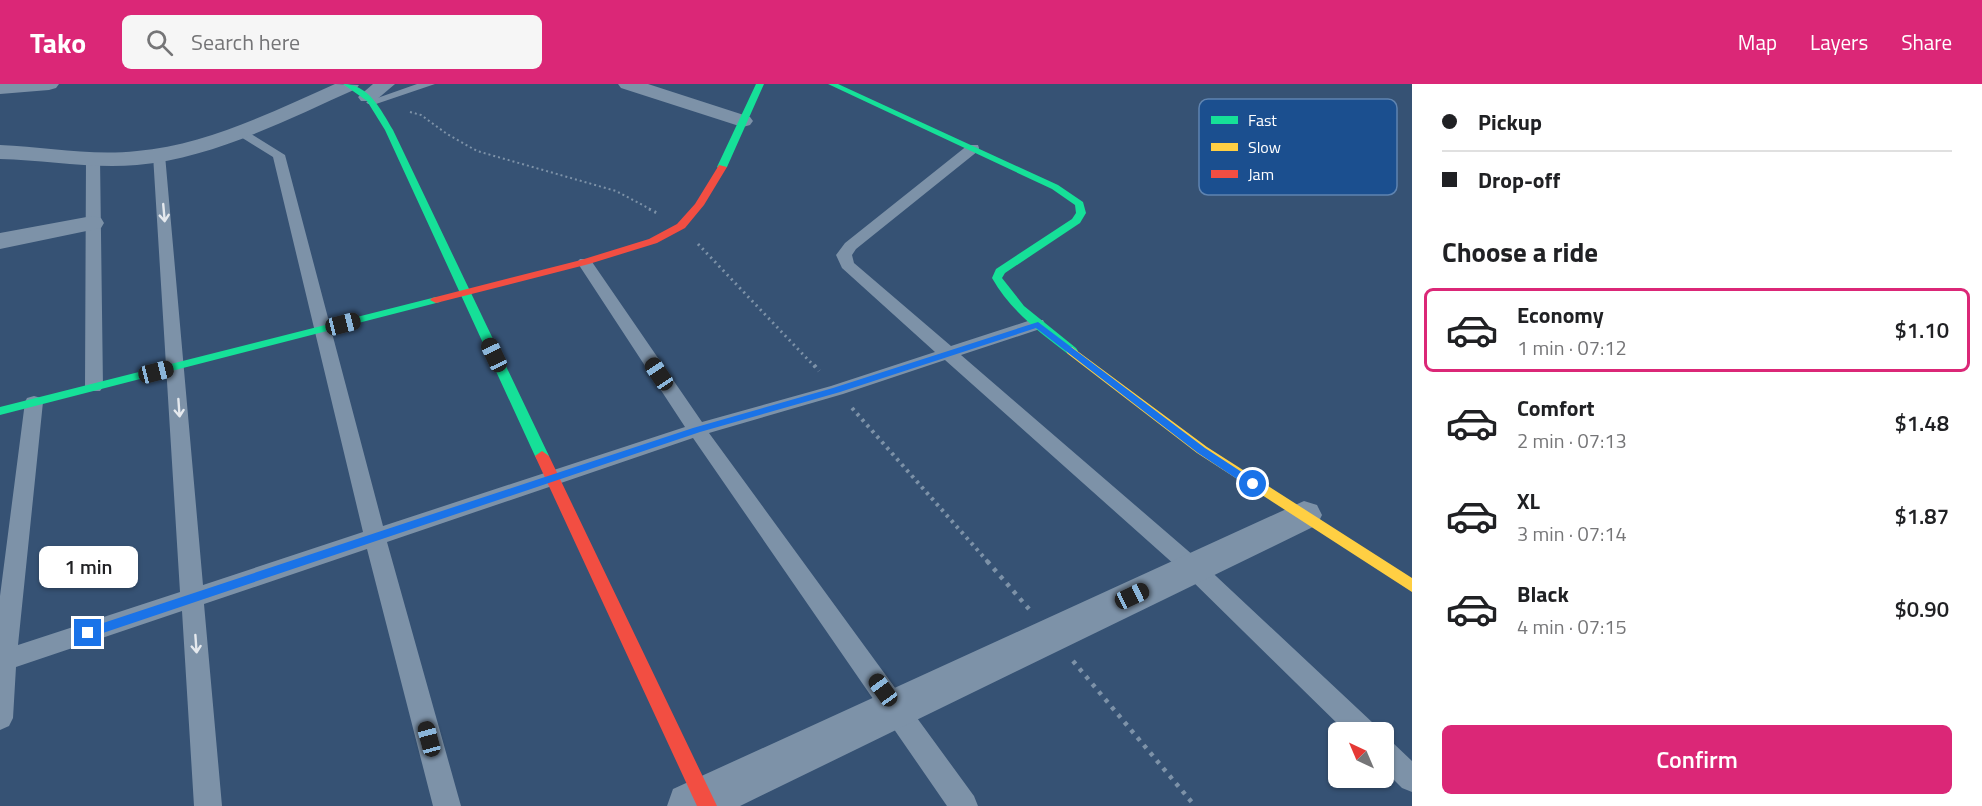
<!DOCTYPE html>
<meta charset="utf-8">
<style>
body{margin:0;font-family:"Titillium Web",sans-serif;background:#f6f6f6;color:#202124;height:100vh;display:flex;flex-direction:column;font-size:22px;white-space:nowrap}
*{box-sizing:border-box;margin:0}
p{font-size:20px;color:#757577}
.icon{flex:none;width:33px;height:33px;fill:none;stroke:currentColor;stroke-width:2;stroke-linecap:round;stroke-linejoin:round}
.map{position:relative;flex:1;overflow:hidden}
.sheet{display:flex;flex-direction:column;background:#fff;width:570px}
.sheet>*{flex:none}
.hud{display:grid;align-content:center;height:132px;padding:0 30px;background:#fff}
.needle{width:39px;rotate:316deg}
.fabs{position:absolute;left:1328px;top:638px;display:grid;gap:12px}
.fabs a{display:grid;place-items:center;width:66px;height:66px;border-radius:9px;background:#fff;box-shadow:0 2px 4px #0004;font-size:30px}
.end{position:absolute;width:27px;height:27px;margin:-14px;border:8px solid #1a73e8;background:#fff;box-shadow:0 0 0 3px #fff}
.from{border-radius:50%}
.bubble{position:absolute;height:42px;border-radius:9px;background:#fff;box-shadow:0 2px 4px #0004;font-size:20px;font-weight:600;line-height:42px;text-align:center}
.car{position:absolute;width:18px;height:36px;margin:-18px -9px;border-radius:8px;box-shadow:0 0 4px 2px #0007;background:linear-gradient(#222 24%,#8ab4d8 0 40%,#222 0 76%,#8ab4d8 0 86%,#222 0)}
.hud b{display:flex;align-items:center;gap:21px;height:57px;font-size:22px}
.hud b+b{border-top:2px solid #e0e0e0}
.hud i{width:15px;height:15px;background:#202124}
ul{padding:0;list-style:none}
li{display:flex;align-items:center;gap:18px;height:84px;margin:0 12px 9px;padding:0 18px;border:3px solid transparent;border-radius:9px}
li div{flex:1}
li b{display:block;font-size:22px}
li em{font-style:normal;font-weight:600}
li.current{border-color:#db2777}
li>.icon{width:54px;height:54px;stroke-width:1.5}
h2{padding:0 30px;font-size:27px;line-height:72px}
.action{display:flex;gap:12px;margin-top:auto;padding:12px 30px}
.action a{flex:1;height:69px;border-radius:9px;background:#db2777;color:#fff;font-size:24px;font-weight:600;line-height:69px;text-align:center}
header{display:flex;align-items:center;gap:36px;box-sizing:border-box;height:84px;padding:0 30px;background:#db2777;color:#fff}
header strong{font-size:28px}
nav{display:flex;gap:33px;margin-inline-start:auto;font-size:21px}
.search{width:420px;height:54px;background:#f6f6f6;display:flex;align-items:center;gap:15px;box-sizing:border-box;padding:0 21px;border-radius:9px;color:#757577;font-size:22px}
main{display:flex;flex:1;min-height:0}
.map>svg:first-child{display:block}
</style>
<header>
<strong>Tako</strong>
<div class="search"><svg class="icon" aria-label="search" viewBox="0 0 24 24"><circle cx="10" cy="10" r="6"/><path d="M15 15l6 6"/></svg>Search here</div>
<nav><a>Map</a><a>Layers</a><a>Share</a></nav>
</header>
<main>
<div class="map">
<svg width="1412" height="722" viewBox="0 0 1412 722">
<rect width="100%" height="100%" fill="#365274"/>
<g fill="none" stroke-linecap="round" stroke-linejoin="round">
<!-- path-far3 -->
<path stroke="#7d92a8" stroke-width="2" stroke-dasharray="2 3" stroke-linecap="butt" d="M410,28L421,31L447,50L477,67L616,107L652,126"/>
<!-- path-far2 -->
<path stroke="#7d92a8" stroke-width="3" stroke-dasharray="2 4" stroke-linecap="butt" d="M649,125L657,129
M698,160L815,283"/>
<!-- path-far1 -->
<path stroke="#7d92a8" stroke-width="4" stroke-dasharray="3 4.5" stroke-linecap="butt" d="M814,281L819,287
M852,324L988,478"/>
<!-- path -->
<path stroke="#7d92a8" stroke-width="4.5" stroke-dasharray="4 6" stroke-linecap="butt" d="M987,477L1029,525
M1073,577L1195,722"/>
<!-- lane -->
<path fill="#7d92a8" fill-rule="evenodd" d="M417,0H435L376,20H368L366,18Z
M240,43L285,71L383,442L685,343L577,178L580,175H590L702,338L831,302L935,268L842,184L836,171L845,159L968,61H978L979,64L978,67L856,165L852,171L854,179L951,262L1031,236H1043L1045,240L1043,244L961,271L1201,478L1373,639L1377,648H1346L1185,490L945,276L843,310L709,349L974,712L978,722H947L693,354L387,458L461,722H433L367,465L204,520L222,722H194L182,527L16,583L13,634L9,642L0,646V512L25,318L27,314L34,312L41,314L43,318L18,561L180,508L153,71L154,68L159,67L165,71L203,501L363,448L273,73L236,50L234,47L236,44Z
M93,70L100,74L103,303L100,307H88L85,303L86,74Z
M1383,654L1392,658L1412,677V708L1402,704L1383,685Z"/>
<!-- street -->
<path fill="#7d92a8" fill-rule="evenodd" d="M0,0H59L56,4L49,6L0,10Z
M335,0L359,1L356,5C286,36 214,74 137,81C91,85 45,76 0,75V61C45,63 91,72 137,67C206,61 272,28 335,0Z
M373,0H395L375,17H361L358,13Z
M618,0H648L750,33L753,37L750,41L743,43L736,41L621,4Z
M92,132L101,134L104,139L101,144L0,165V149Z
M1304,417L1317,421L1322,431L1317,441L740,722H667L673,705Z"/>
<!-- fast -->
<path fill="#16e098" fill-rule="evenodd" d="M343,0C369,0 381,26 393,46L549,372L547,375H537L535,372L385,46L367,17Z
M756,0H764L727,83L719,85L717,83Z
M828,0H838L1058,101L1083,118L1086,129L1080,139L1005,189L1002,194L1024,222L1076,264L1078,267L1076,270H1068C1039,248 1010,226 992,194L996,185L1072,135L1076,129L1075,121L1052,105Z
M436,213L442,216L440,218L0,331V323Z"/>
<!-- slow -->
<path fill="#ffcf43" fill-rule="evenodd" d="M1072,263L1207,363L1412,494V508L1197,369L1068,270L1066,267L1068,264Z"/>
<!-- jam -->
<path fill="#f24e42" fill-rule="evenodd" d="M719,81L727,83L704,121L685,144L657,159L589,180L440,218L436,219L430,216L432,214L581,176L649,155L677,140L695,120Z
M542,367L549,372L717,722H697L535,372Z"/>
</g>
<!-- one-way arrows -->
<defs><path id="oneway-shaft" d="M-6 0H5M1.5-3L5.5 0L1.5 3" fill="none" stroke-width="1.6" stroke-linecap="round" stroke-linejoin="round" transform="scale(1.5)"/></defs>
<g stroke="#e5e9ee">
<use href="#oneway-shaft" transform="translate(164 129) rotate(85)"/>
<use href="#oneway-shaft" transform="translate(179 324) rotate(86)"/>
<use href="#oneway-shaft" transform="translate(196 560) rotate(86)"/>
</g>
<!-- route -->
<path fill="#1a73e8" d="M1038,238L1205,364L1257,398V403H1249L1198,369L1036,244L840,308L700,348L88,554L82,549L88,544L693,344L833,304Z"/>
<!-- legend -->
<rect x="1199" y="15" width="198" height="96" rx="9" fill="#1b4f8f" stroke="#5f84b1" stroke-width="1.5"/>
<rect x="1211" y="32" width="27" height="8" fill="#16e098"/>
<rect x="1211" y="59" width="27" height="8" fill="#ffcf43"/>
<rect x="1211" y="86" width="27" height="8" fill="#f24e42"/>
<g font-size="16" fill="#fff">
<text x="1248" y="42">Fast</text>
<text x="1248" y="69">Slow</text>
<text x="1248" y="96">Jam</text>
</g>
</svg>
<div class="fabs">
<a><svg class="needle" viewBox="-14 -14 28 28"><path d="M0-13l5 13h-10z" fill="#e53935"/><path d="M0 13l5-13h-10z" fill="#757577"/></svg></a>
</div>
<i class="end from" style="left:1253px;top:400px"></i>
<i class="end" style="left:88px;top:549px"></i>
<div class="bubble" style="left:39px;top:462px;width:99px">1 min</div>
<i class="car" style="left:343px;top:240px;rotate:76deg"></i>
<i class="car" style="left:494px;top:271px;rotate:335deg"></i>
<i class="car" style="left:156px;top:288px;rotate:76deg"></i>
<i class="car" style="left:659px;top:290px;rotate:326deg"></i>
<i class="car" style="left:1132px;top:512px;rotate:65deg"></i>
<i class="car" style="left:883px;top:606px;rotate:324deg"></i>
<i class="car" style="left:429px;top:655px;rotate:345deg"></i>
</div>
<section class="sheet">
<div class="hud">
<b><i class="from"></i>Pickup</b>
<b><i></i>Drop-off</b>
</div>
<h2>Choose a ride</h2>
<ul>
<li class="current"><svg class="icon" aria-label="car" viewBox="0 0 24 24"><path d="M5 17H2v-5l4-1 3-4h7l3 4 3 1v5h-3M9 17h6M6 11h13"/><circle cx="7" cy="17" r="2"/><circle cx="17" cy="17" r="2"/></svg><div><b>Economy</b><p>1 min · 07:12</p></div><em>$1.10</em></li>
<li><svg class="icon" aria-label="car" viewBox="0 0 24 24"><path d="M5 17H2v-5l4-1 3-4h7l3 4 3 1v5h-3M9 17h6M6 11h13"/><circle cx="7" cy="17" r="2"/><circle cx="17" cy="17" r="2"/></svg><div><b>Comfort</b><p>2 min · 07:13</p></div><em>$1.48</em></li>
<li><svg class="icon" aria-label="car" viewBox="0 0 24 24"><path d="M5 17H2v-5l4-1 3-4h7l3 4 3 1v5h-3M9 17h6M6 11h13"/><circle cx="7" cy="17" r="2"/><circle cx="17" cy="17" r="2"/></svg><div><b>XL</b><p>3 min · 07:14</p></div><em>$1.87</em></li>
<li><svg class="icon" aria-label="car" viewBox="0 0 24 24"><path d="M5 17H2v-5l4-1 3-4h7l3 4 3 1v5h-3M9 17h6M6 11h13"/><circle cx="7" cy="17" r="2"/><circle cx="17" cy="17" r="2"/></svg><div><b>Black</b><p>4 min · 07:15</p></div><em>$0.90</em></li>
</ul>
<div class="action"><a>Confirm</a></div>
</section>
</main>
